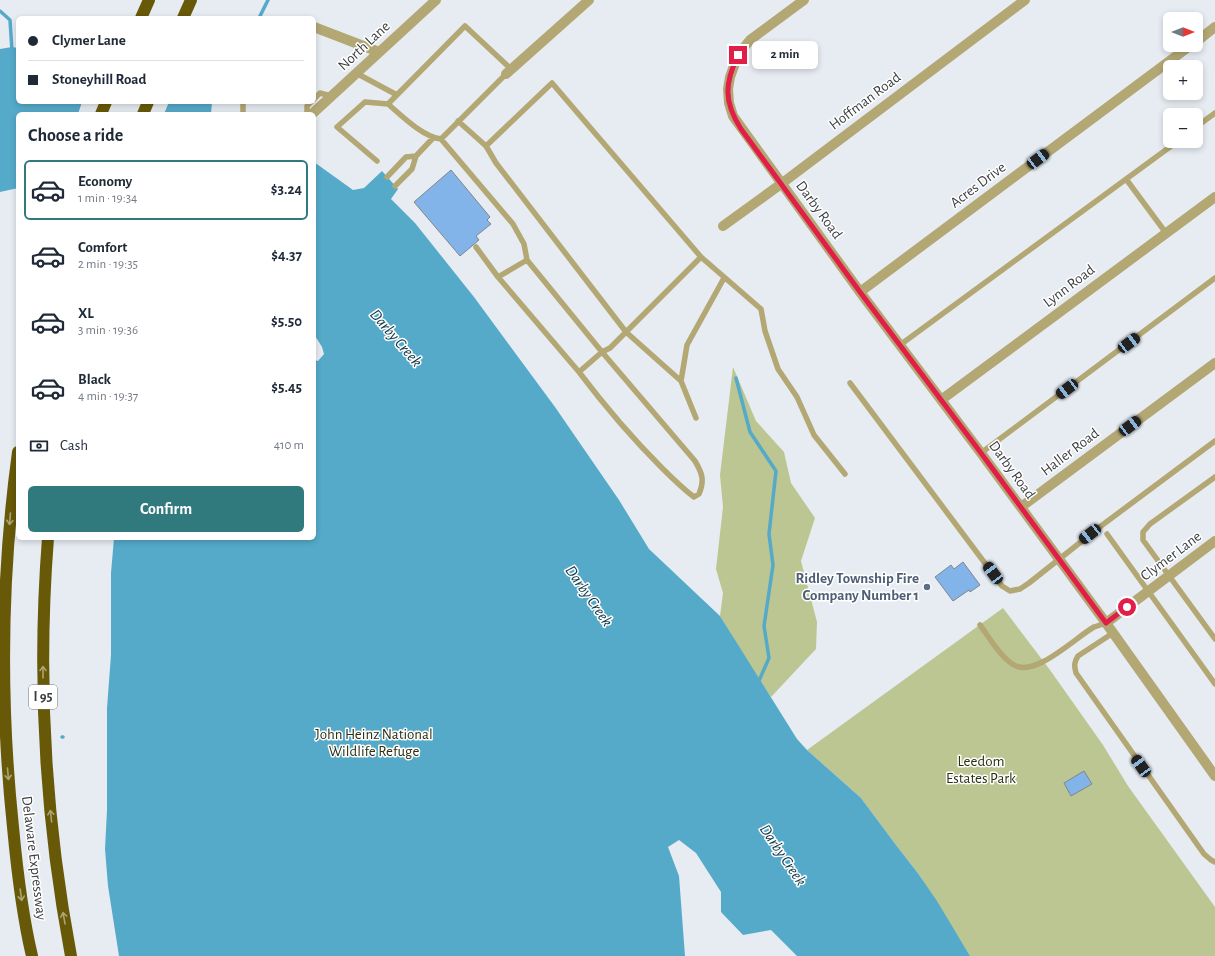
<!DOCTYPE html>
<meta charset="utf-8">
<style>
body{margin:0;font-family:"Alegreya Sans",sans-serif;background:#f6f6f7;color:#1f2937;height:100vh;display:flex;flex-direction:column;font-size:15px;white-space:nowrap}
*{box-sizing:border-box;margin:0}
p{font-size:13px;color:#747a83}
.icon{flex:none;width:22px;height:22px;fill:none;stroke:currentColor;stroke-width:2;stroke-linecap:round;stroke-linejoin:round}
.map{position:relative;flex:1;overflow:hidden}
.sheet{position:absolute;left:16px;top:112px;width:300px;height:428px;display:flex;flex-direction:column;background:#fff;border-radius:6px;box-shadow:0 2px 6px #0003}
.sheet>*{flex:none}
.hud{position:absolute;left:16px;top:16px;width:300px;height:88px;border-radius:6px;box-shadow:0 2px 6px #0003;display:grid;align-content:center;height:88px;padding:0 12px;background:#fff}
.needle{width:26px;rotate:90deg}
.buttons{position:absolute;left:1163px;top:12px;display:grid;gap:8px}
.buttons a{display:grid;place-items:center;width:40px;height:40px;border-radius:6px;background:#fff;box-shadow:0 2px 6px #0003;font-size:20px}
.end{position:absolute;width:18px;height:18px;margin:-9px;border:5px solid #e11d48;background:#fff;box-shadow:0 0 0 2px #fff}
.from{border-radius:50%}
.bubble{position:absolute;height:28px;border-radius:6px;background:#fff;box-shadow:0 2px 6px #0003;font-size:13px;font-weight:700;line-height:28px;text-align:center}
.car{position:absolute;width:12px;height:24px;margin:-12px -6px;border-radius:5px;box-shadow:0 0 3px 1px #0007;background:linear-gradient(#222 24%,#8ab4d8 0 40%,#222 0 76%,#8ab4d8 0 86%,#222 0)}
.hud b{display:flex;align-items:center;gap:14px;height:38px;font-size:15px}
.hud b+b{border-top:1px solid #e0e1e3}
.hud i{width:10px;height:10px;background:#1f2937}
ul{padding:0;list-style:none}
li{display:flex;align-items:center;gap:12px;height:60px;margin:0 8px 6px;padding:0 4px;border:2px solid transparent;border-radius:6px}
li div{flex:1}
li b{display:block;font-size:15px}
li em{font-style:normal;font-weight:700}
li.current{border-color:#30797d}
li>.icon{width:36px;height:36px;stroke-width:1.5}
h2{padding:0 12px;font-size:18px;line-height:48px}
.pay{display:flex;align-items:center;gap:10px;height:44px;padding:0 12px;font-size:15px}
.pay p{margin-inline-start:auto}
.primary-button{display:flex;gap:8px;margin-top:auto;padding:8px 12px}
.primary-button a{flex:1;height:46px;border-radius:6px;background:#30797d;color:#fff;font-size:16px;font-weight:700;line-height:46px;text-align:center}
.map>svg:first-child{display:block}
</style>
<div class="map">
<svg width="1215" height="956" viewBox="0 0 1215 956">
<rect width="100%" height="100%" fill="#e6ecf2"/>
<!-- green -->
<path fill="#bcc692" d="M733,367L756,421L784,452L791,483L815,518L801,561L817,622L816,649L771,697L755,674L720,616L723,593L716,569L723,507L720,475Z
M1003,608L1050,670L1103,745L1128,786L1215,907V956H970L917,872L896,845L861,798L807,750Z"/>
<!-- water -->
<path fill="#55aaca" d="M12,47L18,48V102H212L211,114H18V188L0,192V49Z
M314,162L353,190L364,188L382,171L398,189L391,199L415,223L474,297L555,407L619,500L649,549L720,616L797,739L807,750L861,798L896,845L917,872L937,901L970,956H797L771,930L743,935L721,912V892L696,853L679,840L668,847L679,876L685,956H119L108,886L105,849L107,810V708L111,655V573L114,538H314V360L318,361L324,354L322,347L314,334Z"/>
<!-- pier -->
<path fill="#e6ecf2" d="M82,102H169L164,114H78Z"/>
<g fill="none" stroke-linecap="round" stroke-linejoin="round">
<!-- stream -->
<path stroke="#55aaca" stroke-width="3.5" d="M0,11L10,20L12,51
M259,18L268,0
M736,378L750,432L776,471L769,534L773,565L764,626L769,658L758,683
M62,737H63"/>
</g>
<!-- building -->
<path fill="#82b4ea" stroke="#80858b" d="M451,170L490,217L487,220L491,224L476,236L479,240L460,256L414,202Z
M963,562L980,585L970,592L969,590L953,601L935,577L951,565L954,569Z
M1084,771L1092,784L1071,796L1064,783Z"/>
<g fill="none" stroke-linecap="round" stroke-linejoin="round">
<!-- service -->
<path stroke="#b3a774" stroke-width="5.5" d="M356,73L397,95
M506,74L441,139C423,137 402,116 388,104L465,26L511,69
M314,99L320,93L331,96
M243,114V102
M307,114V106L311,102
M458,121L486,146
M1196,127L1215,113
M441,139L513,224L524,244L527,260L602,352L579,372L498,277L527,260
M377,161L337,127L365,102L388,104
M387,177L406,157L416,156L433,138
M1126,179L1166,233
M395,186L412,169L416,156
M476,247L498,277
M701,257L761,309L765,331L778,369L797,397L814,435L845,474
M900,345L1178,141
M579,372C604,405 632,438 662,468C672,478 682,488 694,497L699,494C705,480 702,473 695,461L602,352L610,348L701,257L552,83L486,146L496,163L626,332L681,381L696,418
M681,381L687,345L724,278
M850,383L1002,586L1010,591L1020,589L1029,583L1101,526L1215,441
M981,453L1215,278
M1215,477L1150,524L1143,532V540L1215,639
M1107,534L1215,684
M980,625C989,637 1001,658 1014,665C1035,678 1076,637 1094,627C1098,626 1102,624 1106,623
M1113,633L1078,656C1074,662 1074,666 1076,673L1204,854L1211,860L1215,862"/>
<!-- minor -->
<path stroke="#b3a774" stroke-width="10" d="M804,0L750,40L738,55L730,77L728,89L729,103L733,116L860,292L981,453L1106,623L1215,776
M314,27L379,52
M1196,42L1215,27
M506,74L589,0
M312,114L436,0
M723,226L781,184L1025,0
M860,292L1191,45
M941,400L1215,197
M1021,507L1215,363
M1106,623L1215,541"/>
<!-- motorway -->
<path stroke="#685908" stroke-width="12" d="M141,18L149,0
M183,18L191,0
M101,114L106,102
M143,114L148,102
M18,452C1,576 0,703 13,827C17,870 22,914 32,956
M48,538C37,678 45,818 71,956"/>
</g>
<!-- one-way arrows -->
<defs><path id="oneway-shaft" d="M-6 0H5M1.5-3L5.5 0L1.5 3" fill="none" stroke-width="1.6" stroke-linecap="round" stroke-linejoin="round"/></defs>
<g stroke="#aca477">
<use href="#oneway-shaft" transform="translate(10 519) rotate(94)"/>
<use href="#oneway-shaft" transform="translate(43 672) rotate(-90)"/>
<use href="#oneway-shaft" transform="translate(8 774) rotate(85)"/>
<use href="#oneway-shaft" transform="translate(51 816) rotate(-96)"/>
<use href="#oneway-shaft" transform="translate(21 895) rotate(82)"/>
<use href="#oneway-shaft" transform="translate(64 918) rotate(-100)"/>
</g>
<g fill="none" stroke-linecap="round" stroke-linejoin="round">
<!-- route -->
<path stroke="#e11d48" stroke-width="5" d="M738,55C725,83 723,101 741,129L860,292L981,453L1106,623L1127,607"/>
</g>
<!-- markers -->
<circle fill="#5c6f8a" stroke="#fff" stroke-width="1.5" cx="927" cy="587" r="4"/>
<g text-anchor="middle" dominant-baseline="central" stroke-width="3" stroke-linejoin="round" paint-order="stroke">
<!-- shield labels -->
<rect fill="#fff" stroke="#767779" stroke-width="1" x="29" y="685" width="28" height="24" rx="3"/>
<g font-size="14" font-weight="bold" fill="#3b3d40">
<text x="43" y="697">I 95</text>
</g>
<!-- street labels -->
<g font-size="15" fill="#3b3d40" stroke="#fff">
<text transform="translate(364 46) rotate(-43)">North Lane</text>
<text transform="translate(865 101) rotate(-37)">Hoffman Road</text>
<text transform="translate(978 185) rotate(-37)">Acres Drive</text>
<text transform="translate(819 210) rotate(54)">Darby Road</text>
<text transform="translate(1069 286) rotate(-37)">Lynn Road</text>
<text transform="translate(1070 452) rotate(-37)">Haller Road</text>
<text transform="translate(1012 470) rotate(54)">Darby Road</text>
<text transform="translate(1171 556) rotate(-37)">Clymer Lane</text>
<text transform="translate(34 858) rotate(83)">Delaware Expressway</text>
</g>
<!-- service labels -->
<g font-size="15" font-weight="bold" fill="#4e5e75" stroke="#fff" text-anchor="end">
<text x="919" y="578">Ridley Township Fire<tspan x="919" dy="17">Company Number 1</tspan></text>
</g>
<!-- park labels -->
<g font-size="15" fill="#2a2f10" stroke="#fff">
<text x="374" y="734">John Heinz National<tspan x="374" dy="17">Wildlife Refuge</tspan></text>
<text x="981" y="761">Leedom<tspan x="981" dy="17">Estates Park</tspan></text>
</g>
<!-- water labels -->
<g font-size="16" font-style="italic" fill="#0e3644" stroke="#fff">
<text transform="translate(396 338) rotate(49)">Darby Creek</text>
<text transform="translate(589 596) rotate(55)">Darby Creek</text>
<text transform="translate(783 855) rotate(56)">Darby Creek</text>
</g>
</g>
</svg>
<div class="buttons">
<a><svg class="needle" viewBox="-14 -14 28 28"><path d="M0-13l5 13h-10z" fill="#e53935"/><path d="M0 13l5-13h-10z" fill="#747a83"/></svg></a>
<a>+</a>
<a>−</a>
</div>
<i class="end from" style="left:1127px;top:607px"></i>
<i class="end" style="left:738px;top:55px"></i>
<div class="bubble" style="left:752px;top:41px;width:66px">2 min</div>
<i class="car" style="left:1038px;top:159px;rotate:53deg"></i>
<i class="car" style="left:1129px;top:343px;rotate:53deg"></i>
<i class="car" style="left:1067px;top:389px;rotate:233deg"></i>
<i class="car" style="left:1130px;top:426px;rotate:53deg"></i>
<i class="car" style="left:1090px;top:534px;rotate:232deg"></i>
<i class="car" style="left:993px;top:573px;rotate:323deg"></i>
<i class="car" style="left:1141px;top:766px;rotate:324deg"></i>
<div class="hud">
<b><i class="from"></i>Clymer Lane</b>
<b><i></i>Stoneyhill Road</b>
</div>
<section class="sheet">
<h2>Choose a ride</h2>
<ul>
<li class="current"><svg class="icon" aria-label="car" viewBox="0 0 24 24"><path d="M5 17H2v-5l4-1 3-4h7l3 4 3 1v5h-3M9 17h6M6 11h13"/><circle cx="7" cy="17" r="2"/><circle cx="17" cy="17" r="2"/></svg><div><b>Economy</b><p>1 min · 19:34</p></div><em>$3.24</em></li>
<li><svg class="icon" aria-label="car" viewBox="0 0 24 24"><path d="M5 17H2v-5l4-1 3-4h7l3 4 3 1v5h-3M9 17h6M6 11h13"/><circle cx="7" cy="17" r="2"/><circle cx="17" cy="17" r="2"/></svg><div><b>Comfort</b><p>2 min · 19:35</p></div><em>$4.37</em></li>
<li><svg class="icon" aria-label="car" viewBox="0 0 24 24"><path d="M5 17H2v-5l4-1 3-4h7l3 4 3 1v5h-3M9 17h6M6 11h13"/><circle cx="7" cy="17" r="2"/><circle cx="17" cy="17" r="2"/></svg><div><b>XL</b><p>3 min · 19:36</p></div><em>$5.50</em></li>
<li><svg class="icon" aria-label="car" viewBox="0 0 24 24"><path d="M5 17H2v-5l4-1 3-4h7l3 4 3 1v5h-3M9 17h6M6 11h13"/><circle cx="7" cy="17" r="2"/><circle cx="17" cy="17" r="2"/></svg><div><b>Black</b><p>4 min · 19:37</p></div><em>$5.45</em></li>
</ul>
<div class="pay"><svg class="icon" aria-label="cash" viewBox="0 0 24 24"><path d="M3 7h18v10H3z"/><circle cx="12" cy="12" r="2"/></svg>Cash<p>410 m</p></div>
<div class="primary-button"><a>Confirm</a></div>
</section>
</div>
